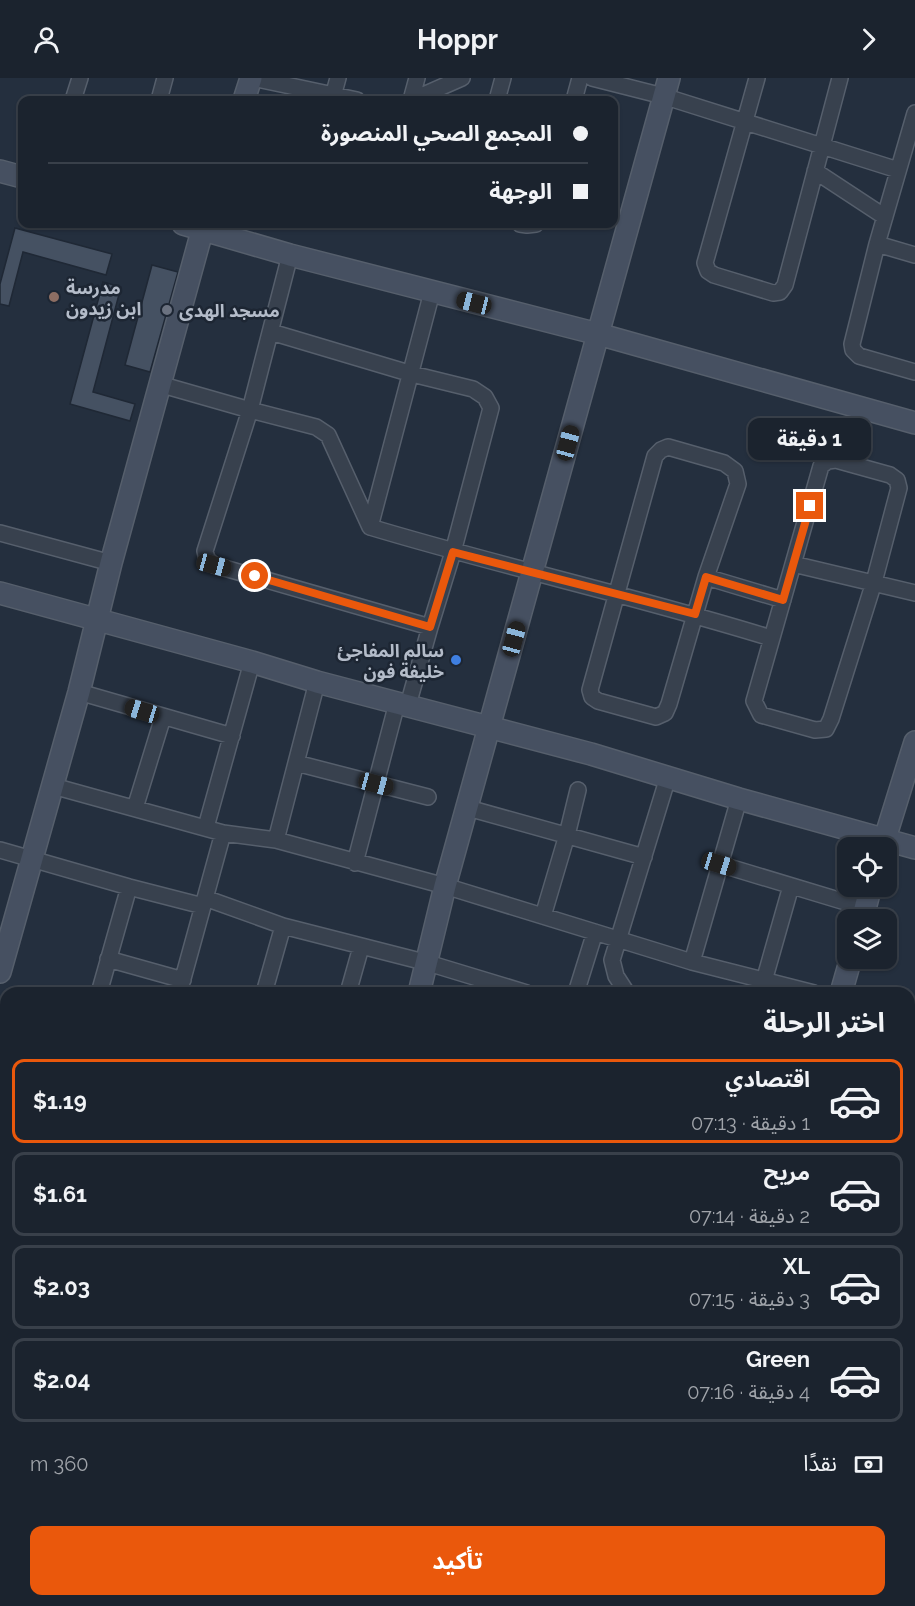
<!DOCTYPE html>
<html lang="ar">
<meta charset="utf-8">
<style>
body{margin:0;font-family:Raleway,"Noto Sans Arabic",sans-serif;background:#282f3a;color:#f1f3f6;direction:rtl;height:100vh;display:flex;flex-direction:column;font-size:22px;white-space:nowrap}
*{box-sizing:border-box;margin:0}
p{font-size:20px;color:#a0a4aa}
.icon{flex:none;width:33px;height:33px;fill:none;stroke:currentColor;stroke-width:2;stroke-linecap:round;stroke-linejoin:round}
.map{position:relative;flex:1;overflow:hidden;direction:ltr}
.drawer{position:absolute;left:0px;top:909px;width:915px;height:620px;display:flex;flex-direction:column;background:#1b232e;border-radius:18px 18px 0 0;box-shadow:0 2px 4px #0004,0 0 0 2px #39404a;direction:rtl}
.drawer>*{flex:none}
.guide{position:absolute;left:18px;top:18px;width:600px;height:132px;border-radius:12px;box-shadow:0 2px 4px #0004,0 0 0 2px #39404a;direction:rtl;display:grid;align-content:center;height:132px;padding:0 30px;background:#1b232e}
.buttons{position:absolute;left:837px;top:759px;display:grid;gap:12px}
.buttons a{display:grid;place-items:center;width:60px;height:60px;border-radius:12px;background:#1b232e;box-shadow:0 2px 4px #0004,0 0 0 2px #39404a;font-size:30px}
.end{position:absolute;width:27px;height:27px;margin:-14px;border:8px solid #ea580c;background:#fff;box-shadow:0 0 0 3px #fff}
.from{border-radius:50%}
.bubble{position:absolute;height:42px;border-radius:12px;background:#1b232e;box-shadow:0 2px 4px #0004,0 0 0 2px #39404a;font-size:20px;font-weight:700;line-height:42px;text-align:center;direction:rtl}
.car{position:absolute;width:18px;height:36px;margin:-18px -9px;border-radius:8px;box-shadow:0 0 4px 2px #0007;background:linear-gradient(#222 24%,#8ab4d8 0 40%,#222 0 76%,#8ab4d8 0 86%,#222 0)}
.guide b{display:flex;align-items:center;gap:21px;height:57px;font-size:22px}
.guide b+b{border-top:2px solid #39404a}
.guide i{width:15px;height:15px;background:#f1f3f6}
ul{padding:0;list-style:none}
li{display:flex;align-items:center;gap:18px;height:84px;margin:0 12px 9px;padding:0 18px;border:3px solid #39404a;border-radius:12px}
li div{flex:1}
li b{display:block;font-size:22px}
li em{font-style:normal;font-weight:700}
li.active{border-color:#ea580c}
li>.icon{width:54px;height:54px;stroke-width:1.5}
h2{padding:0 30px;font-size:27px;line-height:72px}
.pay{display:flex;align-items:center;gap:15px;height:66px;padding:0 30px;font-size:22px}
.pay p{margin-inline-start:auto}
.cta{display:flex;gap:12px;margin-top:auto;padding:12px 30px}
.cta a{flex:1;height:69px;border-radius:12px;background:#ea580c;color:#fff;font-size:24px;font-weight:700;line-height:69px;text-align:center}
header{display:flex;justify-content:space-between;align-items:center;height:78px;padding:0 30px;background:#1b232e;font-size:27px;font-weight:700}
.map>svg:first-child{display:block}
</style>
<header><svg class="icon" aria-label="forward" viewBox="0 0 24 24"><path d="M9 5l7 7-7 7"/></svg>Hoppr<svg class="icon" aria-label="person" viewBox="0 0 24 24"><circle cx="12" cy="8" r="4"/><path d="M4 21q1-7 8-7t8 7"/></svg></header>
<div class="map">
<svg width="915" height="1528" viewBox="0 0 915 1528">
<rect width="100%" height="100%" fill="#242f3e"/>
<!-- green -->
<path fill="#263c3f" d="M0,1303L6,1307V1522L300,1523L297,1528H0Z"/>
<!-- building -->
<path fill="#455162" stroke="#1f2835" stroke-width="1.5" d="M15,150L112,176L106,197L23,174L9,228L0,226V206Z
M152,187L178,194L150,294L125,287Z
M103,204L121,209L93,314L135,326L130,343L70,326Z"/>
<g fill="none" stroke-linecap="round" stroke-linejoin="round">
<defs>
<path id="street" d="M253,0L357,22
M592,0L663,18L898,92
M757,0L705,185L708,193L714,197L773,215L780,214L785,207L840,0
M73,22L80,0
M159,22L165,0
M332,22L338,0
M411,22L417,0
M412,22L462,0
M497,22L503,0
M574,22L580,0
M915,35L877,166L852,266L853,272L859,278L915,294
M815,93L885,139
M520,146L527,147L536,146
M877,166L915,177
M290,177L250,332L205,473L207,481L214,487L430,549
M271,254L412,296L473,311L485,319L491,330L453,474L430,549L408,627
M159,306L250,332L316,349L328,357L370,449C503,489 639,519 771,560
M668,369L724,385L735,393L738,406L706,499L669,626L665,635L656,639L598,623L592,619L590,612L655,378L661,372Z
M836,382L890,397L897,402L899,410L874,504L831,641L826,651L815,652L761,637L754,623L821,388L828,383Z
M370,449L432,214
M0,455L111,485
M793,486L915,515
M706,499L783,522
M79,614L232,658
M296,685L428,719
M53,708L223,755L276,762L317,604
M135,730L163,639
M468,730L644,779
M206,749L252,584
M276,762L445,808L692,884L814,915
M0,772L129,809L203,828
M355,785L397,625
M719,786L865,830
M205,820L283,848L428,885L527,915
M543,838L567,757L578,712
M108,881L183,902
M692,884L739,721
M764,903L791,808
M99,915L129,809
M179,915L223,755
M264,915L283,848
M348,915L361,869
M576,915L595,854
M627,915L616,898L612,882L668,699
M909,979L915,958
M909,1026L915,1028
M909,1140L915,1141
M909,1194L915,1196
M0,1283L6,1285
M909,1298L915,1277
M909,1335L915,1337
M332,1528L334,1522"/>
<path id="secondary" d="M244,22L251,0
M0,93L22,99
M183,146L290,177L598,256L915,345
M0,515L252,584L317,604L591,676L739,721L915,770
M882,770L915,664
M862,842L871,808
M0,894L79,614L111,485L204,146
M419,915L445,808L669,0
M841,915L851,880
M0,959L6,962
M909,1450L915,1453"/>
</defs>
<!-- street casing -->
<use href="#street" stroke="#565f6c" stroke-width="18"/>
<!-- secondary casing -->
<use href="#secondary" stroke="#565f6c" stroke-width="24"/>
<!-- street -->
<use href="#street" stroke="#38414e" stroke-width="15"/>
<!-- secondary -->
<use href="#secondary" stroke="#465061" stroke-width="21"/>
</g>
<g fill="none" stroke-linecap="round" stroke-linejoin="round">
<!-- route -->
<path stroke="#ea580c" stroke-width="8" d="M255,498L430,549L453,474L695,536L706,499L783,522L810,428"/>
</g>
<!-- markers -->
<circle fill="#8d6e63" stroke="#1d2633" stroke-width="2" cx="54" cy="219" r="6"/>
<circle fill="#6b7280" stroke="#1d2633" stroke-width="2" cx="167" cy="232" r="6"/>
<circle fill="#3f7fe0" stroke="#1d2633" stroke-width="2" cx="456" cy="582" r="6"/>
<g text-anchor="middle" dominant-baseline="central" stroke-width="5" stroke-linejoin="round" paint-order="stroke">
<!-- poi labels -->
<g font-size="18" font-weight="bold" fill="#b4bcc9" stroke="#1d2633" text-anchor="start">
<text x="66" y="209">مدرسة<tspan x="66" dy="21">ابن زيدون</tspan></text>
<text x="179" y="232">مسجد الهدى</text>
<text x="444" y="572" text-anchor="end">سالم المفاجئ<tspan x="444" dy="21">خليفة فون</tspan></text>
</g>
</g>
</svg>
<div class="buttons">
<a><svg class="icon" aria-label="locate" viewBox="0 0 24 24"><circle cx="12" cy="12" r="6"/><path d="M12 2v4M12 18v4M2 12h4M18 12h4"/></svg></a>
<a><svg class="icon" aria-label="layers" viewBox="0 0 24 24"><path d="M12 4l9 5-9 5-9-5zM3 14l9 5 9-5"/></svg></a>
</div>
<i class="end from" style="left:255px;top:498px"></i>
<i class="end" style="left:810px;top:428px"></i>
<div class="bubble" style="left:748px;top:340px;width:123px">1 دقيقة</div>
<i class="car" style="left:474px;top:225px;rotate:284deg"></i>
<i class="car" style="left:568px;top:365px;rotate:15deg"></i>
<i class="car" style="left:214px;top:487px;rotate:105deg"></i>
<i class="car" style="left:514px;top:561px;rotate:15deg"></i>
<i class="car" style="left:142px;top:633px;rotate:287deg"></i>
<i class="car" style="left:376px;top:706px;rotate:105deg"></i>
<i class="car" style="left:719px;top:786px;rotate:107deg"></i>
<div class="guide">
<b><i class="from"></i>المجمع الصحي المنصورة</b>
<b><i></i>الوجهة</b>
</div>
<section class="drawer">
<h2>اختر الرحلة</h2>
<ul>
<li class="active"><svg class="icon" aria-label="car" viewBox="0 0 24 24"><path d="M5 17H2v-5l4-1 3-4h7l3 4 3 1v5h-3M9 17h6M6 11h13"/><circle cx="7" cy="17" r="2"/><circle cx="17" cy="17" r="2"/></svg><div><b>اقتصادي</b><p>1 دقيقة · 07:13</p></div><em>$1.19</em></li>
<li><svg class="icon" aria-label="car" viewBox="0 0 24 24"><path d="M5 17H2v-5l4-1 3-4h7l3 4 3 1v5h-3M9 17h6M6 11h13"/><circle cx="7" cy="17" r="2"/><circle cx="17" cy="17" r="2"/></svg><div><b>مريح</b><p>2 دقيقة · 07:14</p></div><em>$1.61</em></li>
<li><svg class="icon" aria-label="car" viewBox="0 0 24 24"><path d="M5 17H2v-5l4-1 3-4h7l3 4 3 1v5h-3M9 17h6M6 11h13"/><circle cx="7" cy="17" r="2"/><circle cx="17" cy="17" r="2"/></svg><div><b>XL</b><p>3 دقيقة · 07:15</p></div><em>$2.03</em></li>
<li><svg class="icon" aria-label="car" viewBox="0 0 24 24"><path d="M5 17H2v-5l4-1 3-4h7l3 4 3 1v5h-3M9 17h6M6 11h13"/><circle cx="7" cy="17" r="2"/><circle cx="17" cy="17" r="2"/></svg><div><b>Green</b><p>4 دقيقة · 07:16</p></div><em>$2.04</em></li>
</ul>
<div class="pay"><svg class="icon" aria-label="cash" viewBox="0 0 24 24"><path d="M3 7h18v10H3z"/><circle cx="12" cy="12" r="2"/></svg>نقدًا<p>360 m</p></div>
<div class="cta"><a>تأكيد</a></div>
</section>
</div>
